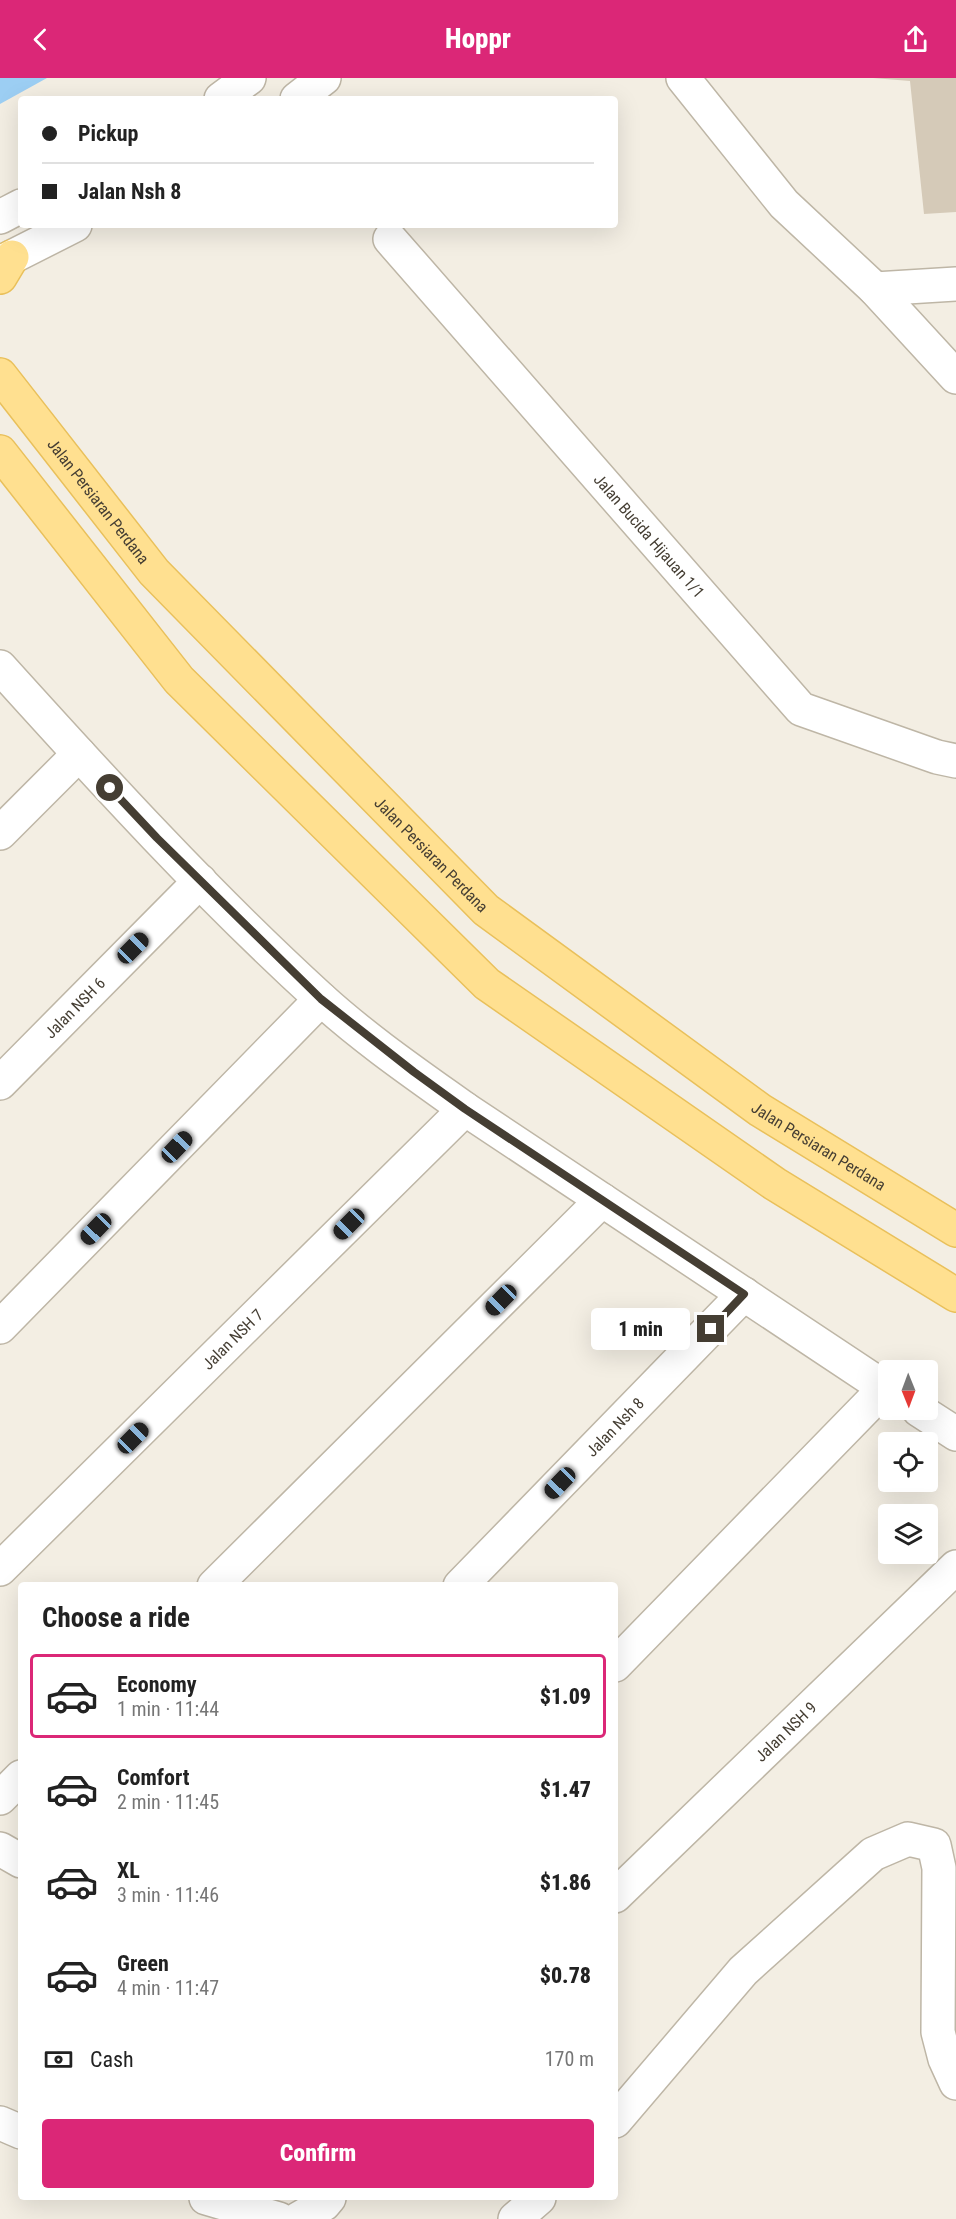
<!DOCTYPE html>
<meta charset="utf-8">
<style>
body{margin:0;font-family:"Roboto Condensed",sans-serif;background:#f2f2f2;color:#222;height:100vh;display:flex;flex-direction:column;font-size:22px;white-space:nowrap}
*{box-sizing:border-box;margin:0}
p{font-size:20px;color:#767676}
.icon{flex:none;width:33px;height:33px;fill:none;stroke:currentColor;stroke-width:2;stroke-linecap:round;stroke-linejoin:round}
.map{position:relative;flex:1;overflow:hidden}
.drawer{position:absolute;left:18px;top:1504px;width:600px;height:618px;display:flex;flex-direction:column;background:#fff;border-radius:6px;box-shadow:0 6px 24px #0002}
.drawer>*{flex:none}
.hud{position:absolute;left:18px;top:18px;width:600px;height:132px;border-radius:6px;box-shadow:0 6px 24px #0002;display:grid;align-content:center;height:132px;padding:0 24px;background:#fff}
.needle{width:39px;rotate:179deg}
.buttons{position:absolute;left:878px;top:1282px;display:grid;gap:12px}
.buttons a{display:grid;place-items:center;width:60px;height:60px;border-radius:6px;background:#fff;box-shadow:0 6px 24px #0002;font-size:30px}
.end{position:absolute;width:27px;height:27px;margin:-14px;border:8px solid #453e33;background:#fff;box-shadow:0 0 0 3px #fff}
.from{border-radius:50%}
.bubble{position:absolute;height:42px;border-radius:6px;background:#fff;box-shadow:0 6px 24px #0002;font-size:20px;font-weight:800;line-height:42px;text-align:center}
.car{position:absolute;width:18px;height:36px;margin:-18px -9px;border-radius:8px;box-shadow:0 0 4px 2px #0007;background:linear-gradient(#222 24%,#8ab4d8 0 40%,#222 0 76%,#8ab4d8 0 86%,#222 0)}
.hud b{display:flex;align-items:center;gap:21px;height:57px;font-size:22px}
.hud b+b{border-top:2px solid #e0e0e0}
.hud i{width:15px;height:15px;background:#222}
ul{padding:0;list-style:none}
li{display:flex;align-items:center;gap:18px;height:84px;margin:0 12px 9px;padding:0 12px;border:3px solid transparent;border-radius:6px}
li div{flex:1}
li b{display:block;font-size:22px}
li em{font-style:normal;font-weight:800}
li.current{border-color:#db2777}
li>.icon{width:54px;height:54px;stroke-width:1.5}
h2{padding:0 24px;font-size:27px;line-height:72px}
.pay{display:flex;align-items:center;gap:15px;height:66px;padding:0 24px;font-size:22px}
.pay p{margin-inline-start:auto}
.cta{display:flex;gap:12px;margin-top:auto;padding:12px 24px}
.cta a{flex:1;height:69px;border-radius:6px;background:#db2777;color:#fff;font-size:24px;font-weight:800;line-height:69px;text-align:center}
header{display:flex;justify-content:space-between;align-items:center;height:78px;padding:0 24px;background:#db2777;color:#fff;font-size:27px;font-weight:800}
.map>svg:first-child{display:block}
</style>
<header><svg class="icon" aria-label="back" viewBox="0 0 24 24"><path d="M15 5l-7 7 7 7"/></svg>Hoppr<svg class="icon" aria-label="share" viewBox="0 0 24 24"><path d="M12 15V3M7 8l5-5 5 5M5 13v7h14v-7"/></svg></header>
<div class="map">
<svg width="956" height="2141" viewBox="0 0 956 2141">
<rect width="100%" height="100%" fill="#f3eee3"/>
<!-- water -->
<path fill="#9ccef3" d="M0,0H47L0,26Z"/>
<!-- building -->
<path fill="#d5cab8" d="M873,0H956V134L924,136L910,3Z"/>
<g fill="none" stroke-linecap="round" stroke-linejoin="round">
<defs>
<g id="minor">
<path d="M683,0L784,126L875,211L956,299"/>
<path d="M221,21L249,0"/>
<path d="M297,21L324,0"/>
<path d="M0,139L21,128"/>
<path id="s1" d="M390,161L801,631L937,679L956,683"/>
<path d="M0,185L75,147"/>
<path d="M875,211L956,206"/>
<path d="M0,589C103,703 206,816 320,920C365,961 416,996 465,1031L888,1312"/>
<path d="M0,755L79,676"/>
<path id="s2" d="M0,1005L200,803"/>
<path d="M0,1249L321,921"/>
<path d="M919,1332L956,1356"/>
<path id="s3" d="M0,1491L465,1031"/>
<path d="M214,1508L602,1122"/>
<path id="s4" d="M460,1508L744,1216"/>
<path d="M615,1587L885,1310"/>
<path d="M0,1720L21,1699"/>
<path d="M0,1771L21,1783"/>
<path id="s5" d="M615,1818L956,1489"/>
<path d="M615,2043L743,1893L873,1776L908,1761L934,1767L939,1790L938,1954L945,1981L956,2005"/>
<path d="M0,2045L21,2054"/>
<path d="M206,2120L279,2141"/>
<path d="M298,2141L324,2126L329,2120"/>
<path d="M515,2141L539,2120"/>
</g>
<g id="major">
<path d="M0,199L12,179"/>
<path id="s6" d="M0,297L154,494L486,832L760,1032L956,1152"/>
<path d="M0,374L179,602L487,906L775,1106L956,1217"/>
</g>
</defs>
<!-- minor casing -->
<use href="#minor" stroke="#beb6a6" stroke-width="36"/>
<!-- major casing -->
<use href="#major" stroke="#e9c05b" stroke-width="36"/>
<!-- minor -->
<use href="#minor" stroke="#fff" stroke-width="33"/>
<!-- major -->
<use href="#major" stroke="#ffe090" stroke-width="33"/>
</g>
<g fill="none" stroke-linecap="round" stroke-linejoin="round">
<!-- route -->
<path stroke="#453e33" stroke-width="8" d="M110,710L157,760L321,921L414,994L465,1031L744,1216L711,1251"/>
</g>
<g text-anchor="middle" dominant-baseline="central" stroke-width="4.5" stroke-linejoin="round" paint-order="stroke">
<!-- street labels -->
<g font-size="16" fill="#453e33" stroke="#fff">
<text stroke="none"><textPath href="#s6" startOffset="160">Jalan Persiaran Perdana</textPath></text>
<text stroke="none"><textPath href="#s1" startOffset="394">Jalan Bucida Hijauan 1/1</textPath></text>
<text stroke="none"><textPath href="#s6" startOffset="646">Jalan Persiaran Perdana</textPath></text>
<text stroke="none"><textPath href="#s2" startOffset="106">Jalan NSH 6</textPath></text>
<text stroke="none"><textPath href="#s6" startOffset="1132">Jalan Persiaran Perdana</textPath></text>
<text stroke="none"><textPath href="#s3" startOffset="327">Jalan NSH 7</textPath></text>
<text stroke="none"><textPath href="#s4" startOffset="222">Jalan Nsh 8</textPath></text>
<text stroke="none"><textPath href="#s5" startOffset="237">Jalan NSH 9</textPath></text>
</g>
</g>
</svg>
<div class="buttons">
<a><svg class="needle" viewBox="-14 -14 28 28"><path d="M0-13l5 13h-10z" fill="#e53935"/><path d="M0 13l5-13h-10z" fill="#767676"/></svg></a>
<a><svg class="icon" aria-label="locate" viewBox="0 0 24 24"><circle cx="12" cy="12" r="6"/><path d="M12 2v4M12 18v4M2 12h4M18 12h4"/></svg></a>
<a><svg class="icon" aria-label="layers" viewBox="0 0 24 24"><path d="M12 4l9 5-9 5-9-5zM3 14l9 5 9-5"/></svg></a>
</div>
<i class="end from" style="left:110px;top:710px"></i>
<i class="end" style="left:711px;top:1251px"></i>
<div class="bubble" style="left:591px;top:1230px;width:99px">1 min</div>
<i class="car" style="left:133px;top:870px;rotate:45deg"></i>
<i class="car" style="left:177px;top:1069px;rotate:44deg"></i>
<i class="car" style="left:349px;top:1146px;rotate:225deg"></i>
<i class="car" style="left:96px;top:1151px;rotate:224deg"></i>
<i class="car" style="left:501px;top:1222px;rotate:225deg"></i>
<i class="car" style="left:133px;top:1360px;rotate:45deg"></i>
<i class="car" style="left:560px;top:1405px;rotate:224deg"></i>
<div class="hud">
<b><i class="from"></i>Pickup</b>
<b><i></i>Jalan Nsh 8</b>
</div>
<section class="drawer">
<h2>Choose a ride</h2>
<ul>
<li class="current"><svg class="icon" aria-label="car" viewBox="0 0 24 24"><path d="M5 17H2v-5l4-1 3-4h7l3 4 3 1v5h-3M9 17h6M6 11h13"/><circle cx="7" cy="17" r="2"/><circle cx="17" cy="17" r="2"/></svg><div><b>Economy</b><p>1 min · 11:44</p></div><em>$1.09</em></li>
<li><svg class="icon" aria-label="car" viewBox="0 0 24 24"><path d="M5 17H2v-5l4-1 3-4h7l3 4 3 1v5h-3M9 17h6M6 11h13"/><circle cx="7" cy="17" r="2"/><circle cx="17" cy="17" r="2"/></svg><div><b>Comfort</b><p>2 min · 11:45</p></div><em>$1.47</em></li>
<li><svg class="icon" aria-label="car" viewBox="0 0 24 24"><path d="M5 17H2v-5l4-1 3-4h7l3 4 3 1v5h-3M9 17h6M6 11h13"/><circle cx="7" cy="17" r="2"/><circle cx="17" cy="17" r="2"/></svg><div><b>XL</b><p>3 min · 11:46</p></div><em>$1.86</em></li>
<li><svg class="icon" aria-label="car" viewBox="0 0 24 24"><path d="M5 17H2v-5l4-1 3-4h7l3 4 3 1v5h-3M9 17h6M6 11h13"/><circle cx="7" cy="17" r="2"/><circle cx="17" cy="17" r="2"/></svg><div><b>Green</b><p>4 min · 11:47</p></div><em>$0.78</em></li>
</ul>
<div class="pay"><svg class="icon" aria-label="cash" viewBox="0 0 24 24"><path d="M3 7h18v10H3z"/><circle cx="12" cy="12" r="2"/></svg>Cash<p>170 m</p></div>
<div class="cta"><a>Confirm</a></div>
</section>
</div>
